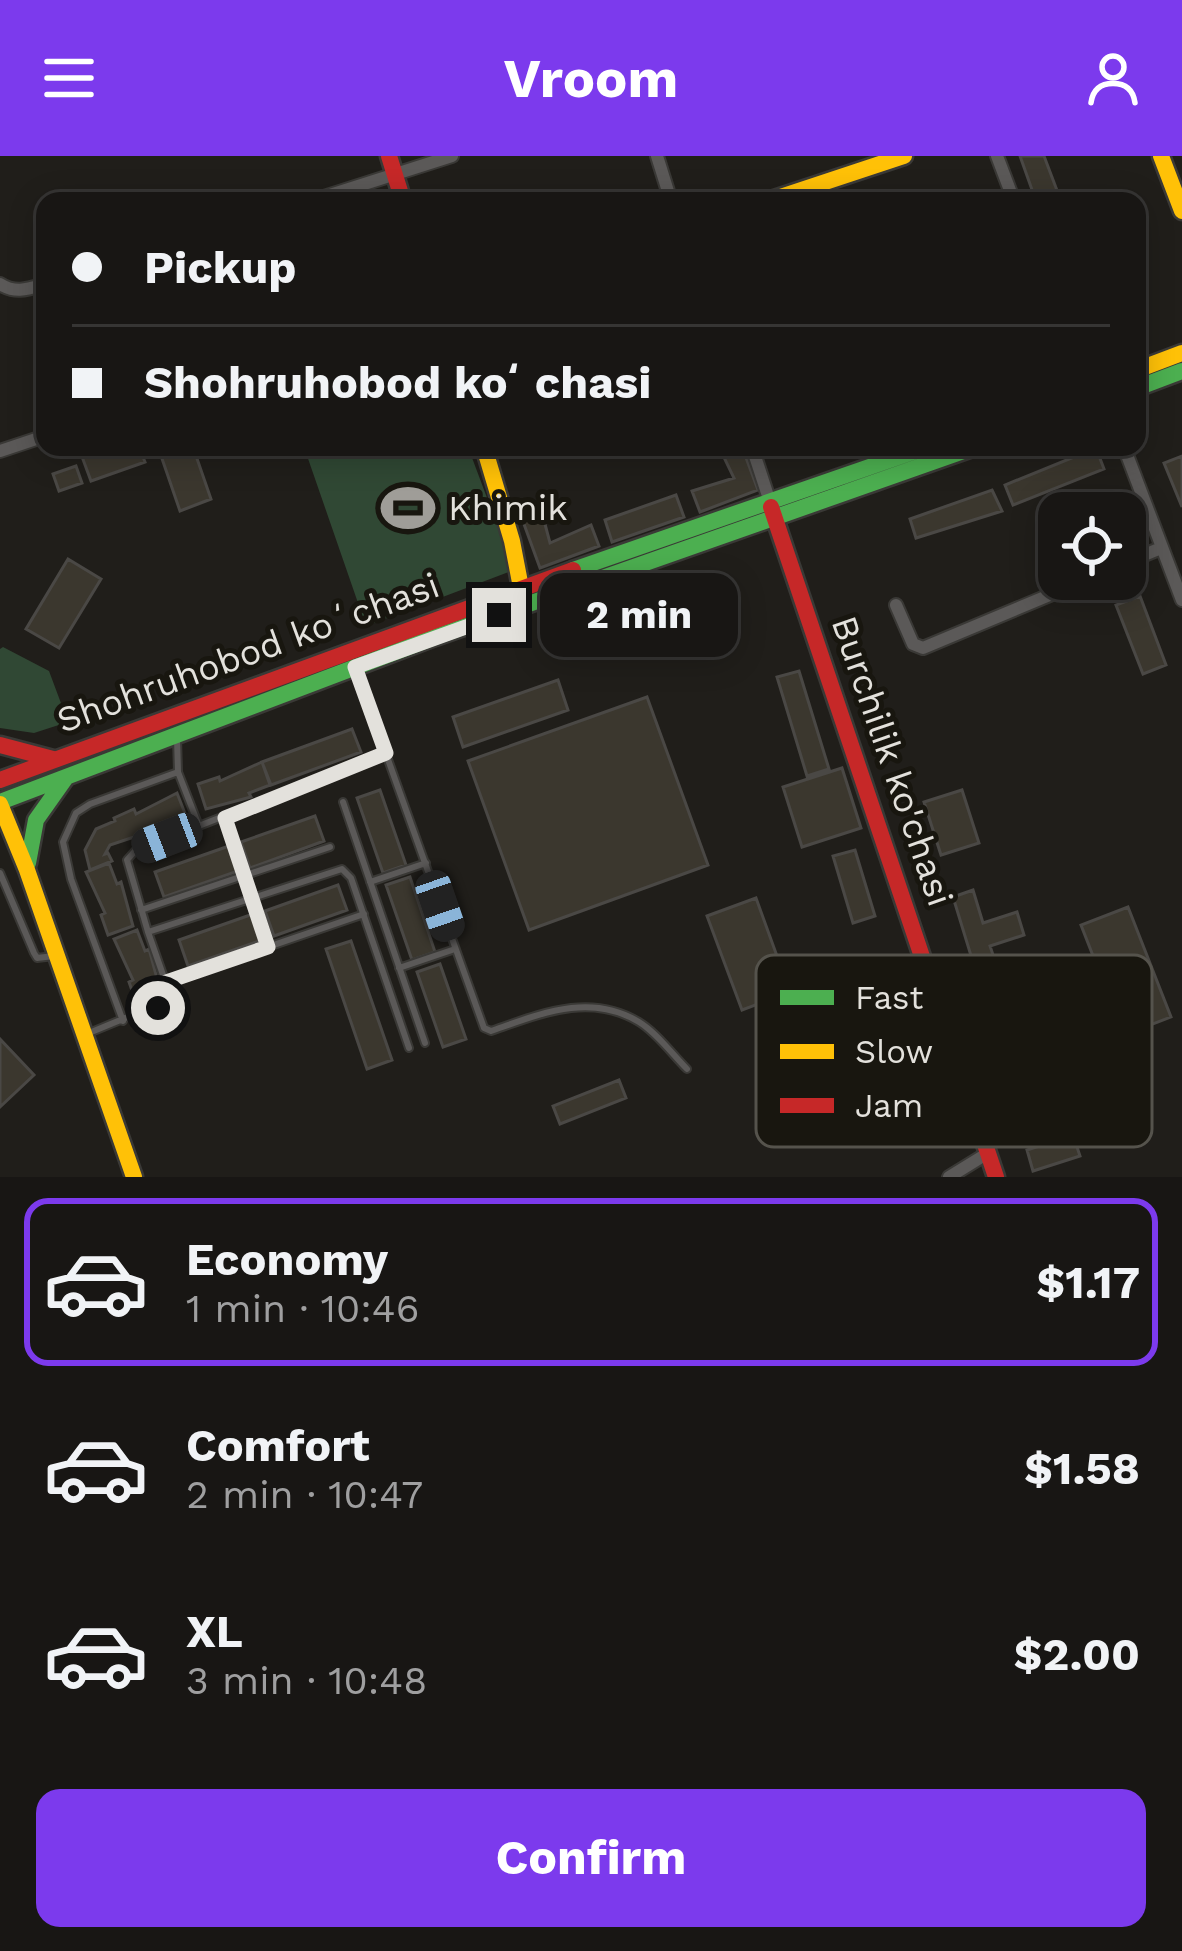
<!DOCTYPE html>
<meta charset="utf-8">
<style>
body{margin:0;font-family:"Work Sans",sans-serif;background:#211f1d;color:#f1f3f6;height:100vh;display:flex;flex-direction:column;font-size:45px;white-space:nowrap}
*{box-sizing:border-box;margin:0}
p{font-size:39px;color:#9f9fa0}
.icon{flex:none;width:66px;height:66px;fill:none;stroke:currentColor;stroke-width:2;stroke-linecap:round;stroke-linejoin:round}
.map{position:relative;height:1021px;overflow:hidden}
.panel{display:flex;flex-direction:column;background:#181614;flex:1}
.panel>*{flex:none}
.top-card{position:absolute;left:36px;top:36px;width:1110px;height:264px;border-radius:24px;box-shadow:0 6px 30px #0003,0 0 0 3px #363534;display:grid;align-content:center;height:264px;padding:0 36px;background:#181614}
.fabs{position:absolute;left:1038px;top:336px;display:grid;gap:24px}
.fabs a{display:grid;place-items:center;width:108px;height:108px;border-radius:24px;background:#181614;box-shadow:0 6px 30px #0003,0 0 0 3px #363534;font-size:60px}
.end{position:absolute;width:54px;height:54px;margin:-27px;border:15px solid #e3e1dc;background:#111;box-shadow:0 0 0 6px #111}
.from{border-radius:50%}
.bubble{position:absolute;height:84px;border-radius:24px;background:#181614;box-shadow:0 6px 30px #0003,0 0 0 3px #363534;font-size:39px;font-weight:700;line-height:84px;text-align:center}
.car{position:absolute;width:36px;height:72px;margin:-36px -18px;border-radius:15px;box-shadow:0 0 9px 3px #0007;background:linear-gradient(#222 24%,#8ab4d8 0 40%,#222 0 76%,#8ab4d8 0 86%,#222 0)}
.top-card b{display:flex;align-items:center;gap:42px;height:114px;font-size:45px}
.top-card b+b{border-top:3px solid #363534}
.top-card i{width:30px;height:30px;background:#f1f3f6}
ul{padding:21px 0 0;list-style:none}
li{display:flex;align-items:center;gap:36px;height:168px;margin:0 24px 18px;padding:0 12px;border:6px solid transparent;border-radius:24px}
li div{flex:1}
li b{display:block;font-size:45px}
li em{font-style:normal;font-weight:700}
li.selected{border-color:#7c3aed}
li>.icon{width:108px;height:108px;stroke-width:1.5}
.button{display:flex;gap:24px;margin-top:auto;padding:24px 36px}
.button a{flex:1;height:138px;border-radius:24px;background:#7c3aed;color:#fff;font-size:48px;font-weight:700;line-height:138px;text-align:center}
header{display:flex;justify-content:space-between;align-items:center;height:156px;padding:0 36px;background:#7c3aed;color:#fff;font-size:54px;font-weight:700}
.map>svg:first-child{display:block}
</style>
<header><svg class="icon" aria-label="menu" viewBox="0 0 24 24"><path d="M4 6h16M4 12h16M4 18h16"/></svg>Vroom<svg class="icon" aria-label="person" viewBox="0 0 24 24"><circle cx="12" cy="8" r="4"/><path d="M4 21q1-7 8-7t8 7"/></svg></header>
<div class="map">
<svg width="1182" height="1021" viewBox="0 0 1182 1021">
<rect width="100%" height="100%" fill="#201e1a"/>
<!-- green -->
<path fill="#304834" d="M304,291H468L514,414L366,470Z
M3,491L49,515L68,566L34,577L0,572V493Z"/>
<!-- building -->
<path fill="#3b372e" stroke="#4a4845" stroke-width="3" d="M1020,0H1044L1061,45H1036Z
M101,291H139L145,306L91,325L81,298Z
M158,291H193L211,343L180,355Z
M719,291H742L758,334L700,356L692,335L734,322Z
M1096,292L1104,313L1013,349L1005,329Z
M1182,300V351L1164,307Z
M76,310L82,327L59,335L53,318Z
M992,334L1002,355L916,382L910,363Z
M676,339L684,361L612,386L605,364Z
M541,353L550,387L591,369L599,390L540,412L521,360Z
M68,403L101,423L59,492L26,473Z
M1140,440L1166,509L1143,518L1116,449Z
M799,515L829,613L807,620L777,521Z
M558,524L568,554L463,591L453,561Z
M647,541L708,709L529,774L468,605Z
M352,573L361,596L271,629L262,606Z
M262,606L270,629L249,637L251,641L206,653L198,628L219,621L220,625Z
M842,612L861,672L802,691L783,631Z
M380,634L406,709L383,717L357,642Z
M962,634L979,687L941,699L924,646Z
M177,637L186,660L144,682L143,678L110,689L105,698L108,697L112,705L90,714L85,694L96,673L115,665L114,662L134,653L136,658Z
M315,660L324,685L250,712L241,686Z
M229,690L238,715L164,741L155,716Z
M855,694L875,760L853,767L833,700Z
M109,707L117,728L121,726L133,770L108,779L101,759L105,757L86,716Z
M410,721L435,796L412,804L386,729Z
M338,729L347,754L274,780L265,755Z
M973,734L983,767L1017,756L1024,779L990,790L1001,823L1062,804L1069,827L987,852L953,741Z
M756,742L790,836L742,854L707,760Z
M1128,751L1171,861L1124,879L1081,769Z
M253,758L262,784L188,810L179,784Z
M137,774L145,795L149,793L161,837L136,846L129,826L133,824L114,783Z
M351,785L392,904L367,913L326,793Z
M440,808L466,883L443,891L417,816Z
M0,883L34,919L0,951Z
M619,924L626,942L560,968L553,950Z
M1073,979L1080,1000L1033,1015L1027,994Z"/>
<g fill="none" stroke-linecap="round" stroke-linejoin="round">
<defs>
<path id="lane" d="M356,514L484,872L491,875C540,858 590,836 639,866C657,877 672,898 687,913
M177,582L178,616L199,670
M343,646L425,887
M225,664L268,791
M0,717L34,797L37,802L54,800
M370,726L426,707
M141,754L330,691
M148,776L127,704L135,695L385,597
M399,812L455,793
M166,826L364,758
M123,865L71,723L63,686L76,657L90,648L178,616
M89,877L164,846L169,836L148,776L342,713L351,722L409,892"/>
<path id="street" d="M657,0L671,45
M997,0L1014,45
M311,45L452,0
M0,128C16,138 28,133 45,128
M752,291L770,346
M1124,291L1182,444
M0,295L45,280
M1125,407L1161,392
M896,449L913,488L923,492L1088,423
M949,1021L988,997"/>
<path id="fast" d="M1137,232L1182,215
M573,414L927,291
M0,646L435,481L975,291
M28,707L36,664L65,623"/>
<path id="slow" d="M1161,0L1182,55
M768,45L904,0
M1137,214L1182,197
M484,291L512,385L523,442
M0,648L27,714L134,1021"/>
<path id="jam" d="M389,0L403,45
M771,351L996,1021
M0,589L53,603
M0,624L573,414"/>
</defs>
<!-- lane casing -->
<use href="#lane" stroke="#3a3936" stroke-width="10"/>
<!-- street casing -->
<use href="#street" stroke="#3a3936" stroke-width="16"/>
<!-- fast casing -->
<use href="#fast" stroke="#3a3936" stroke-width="21"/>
<!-- slow casing -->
<use href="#slow" stroke="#3a3936" stroke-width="21"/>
<!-- jam casing -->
<use href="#jam" stroke="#3a3936" stroke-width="21"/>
<!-- lane -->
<use href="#lane" stroke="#5b5958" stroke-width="6"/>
<!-- street -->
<use href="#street" stroke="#5b5958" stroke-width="12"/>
<!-- fast -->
<use href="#fast" stroke="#4caf50" stroke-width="16"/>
<!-- slow -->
<use href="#slow" stroke="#ffc107" stroke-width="16"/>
<!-- jam -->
<use href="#jam" stroke="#c62828" stroke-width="16"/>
</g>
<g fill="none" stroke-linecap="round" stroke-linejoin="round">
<!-- route -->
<path stroke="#e3e1dc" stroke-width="15" d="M158,852L169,836L166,826L268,791L225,662L386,597L355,511L499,459"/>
</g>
<!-- icons -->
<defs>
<symbol id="stadium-bare" viewBox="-9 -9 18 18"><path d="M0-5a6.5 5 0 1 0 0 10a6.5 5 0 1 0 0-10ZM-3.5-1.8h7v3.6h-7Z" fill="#9f9d98" stroke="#18160f" stroke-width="2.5" paint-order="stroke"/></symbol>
</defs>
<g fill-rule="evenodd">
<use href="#stadium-bare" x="370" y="314" width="76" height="76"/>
</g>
<g text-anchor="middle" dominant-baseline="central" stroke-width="10" stroke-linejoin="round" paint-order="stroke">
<!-- poi labels -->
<g font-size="36" fill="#e3e1dc" stroke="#18160f" text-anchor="start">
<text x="448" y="352">Khimik</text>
</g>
<!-- street labels -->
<g font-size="36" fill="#e3e1dc" stroke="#18160f">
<text transform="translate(248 497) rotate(-20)">Shohruhobod koʻchasi</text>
<text transform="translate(892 605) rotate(71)">Burchilik ko'chasi</text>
</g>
</g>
<!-- legend -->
<rect x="756" y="799" width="396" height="192" rx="18" fill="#18160f" stroke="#55534c" stroke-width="3"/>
<rect x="780" y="834" width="54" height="15" fill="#4caf50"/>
<rect x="780" y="888" width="54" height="15" fill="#ffc107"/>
<rect x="780" y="942" width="54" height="15" fill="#c62828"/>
<g font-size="33" fill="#e3e1dc">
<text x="855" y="853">Fast</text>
<text x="855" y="907">Slow</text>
<text x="855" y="961">Jam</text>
</g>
</svg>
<div class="fabs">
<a><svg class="icon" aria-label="locate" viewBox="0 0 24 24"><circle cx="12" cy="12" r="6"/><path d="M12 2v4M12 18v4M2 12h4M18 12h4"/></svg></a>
</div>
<i class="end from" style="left:158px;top:852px"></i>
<i class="end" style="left:499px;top:459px"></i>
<div class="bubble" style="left:540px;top:417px;width:198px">2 min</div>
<i class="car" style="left:167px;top:682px;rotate:249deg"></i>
<i class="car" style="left:440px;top:750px;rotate:161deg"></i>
<div class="top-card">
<b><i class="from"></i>Pickup</b>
<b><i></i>Shohruhobod koʻchasi</b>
</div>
</div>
<section class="panel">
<ul>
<li class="selected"><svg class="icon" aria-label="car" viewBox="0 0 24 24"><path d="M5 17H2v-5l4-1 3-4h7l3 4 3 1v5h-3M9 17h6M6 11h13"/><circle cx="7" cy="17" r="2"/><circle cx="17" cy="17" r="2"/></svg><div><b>Economy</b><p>1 min · 10:46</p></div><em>$1.17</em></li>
<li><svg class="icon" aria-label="car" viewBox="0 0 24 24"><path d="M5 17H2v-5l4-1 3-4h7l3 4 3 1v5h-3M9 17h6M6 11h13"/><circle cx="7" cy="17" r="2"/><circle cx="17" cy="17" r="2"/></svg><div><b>Comfort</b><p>2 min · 10:47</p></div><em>$1.58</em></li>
<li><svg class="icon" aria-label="car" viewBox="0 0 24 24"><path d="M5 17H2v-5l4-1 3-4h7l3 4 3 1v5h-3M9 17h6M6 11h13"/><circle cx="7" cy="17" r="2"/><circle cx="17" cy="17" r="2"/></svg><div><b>XL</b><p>3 min · 10:48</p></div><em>$2.00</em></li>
</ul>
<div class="button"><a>Confirm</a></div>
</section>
